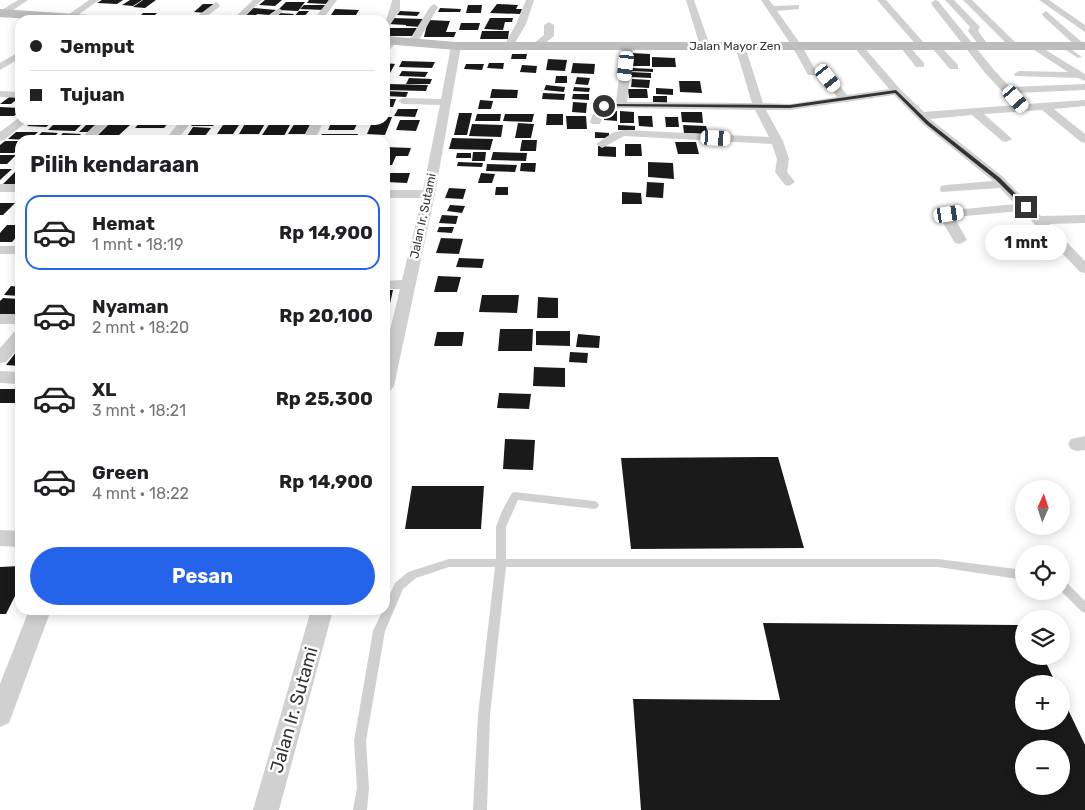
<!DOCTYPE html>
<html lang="id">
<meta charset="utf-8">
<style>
body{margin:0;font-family:Rubik,sans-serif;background:#f6f6f6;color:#202124;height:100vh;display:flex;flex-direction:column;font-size:19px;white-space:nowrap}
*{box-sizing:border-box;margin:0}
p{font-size:16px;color:#757577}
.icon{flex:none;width:28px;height:28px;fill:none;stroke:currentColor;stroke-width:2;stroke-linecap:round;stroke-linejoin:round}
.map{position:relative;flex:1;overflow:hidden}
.side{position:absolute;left:15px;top:135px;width:375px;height:480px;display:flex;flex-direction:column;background:#fff;border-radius:15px;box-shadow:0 2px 12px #0003}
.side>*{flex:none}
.top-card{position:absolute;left:15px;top:15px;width:375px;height:110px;border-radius:15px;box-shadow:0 2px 12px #0003;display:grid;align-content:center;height:110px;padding:0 15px;background:#fff}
.needle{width:32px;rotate:3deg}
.tools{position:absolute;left:1015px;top:480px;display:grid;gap:10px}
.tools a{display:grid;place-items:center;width:55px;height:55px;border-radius:50%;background:#fff;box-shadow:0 2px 12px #0003;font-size:25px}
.end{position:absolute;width:22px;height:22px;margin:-11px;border:6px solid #333;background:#fff;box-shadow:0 0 0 2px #fff}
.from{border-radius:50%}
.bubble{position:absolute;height:35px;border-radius:18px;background:#fff;box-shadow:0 2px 12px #0003;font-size:16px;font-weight:700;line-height:35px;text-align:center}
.car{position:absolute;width:15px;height:30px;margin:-15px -8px;border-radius:6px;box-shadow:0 0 4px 1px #0007;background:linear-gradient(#fff 24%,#345 0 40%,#fff 0 76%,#345 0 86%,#fff 0)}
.top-card b{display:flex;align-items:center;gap:18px;height:48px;font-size:19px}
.top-card b+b{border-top:1px solid #e0e0e0}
.top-card i{width:12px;height:12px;background:#202124}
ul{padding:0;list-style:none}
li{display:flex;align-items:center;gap:15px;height:75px;margin:0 10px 8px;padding:0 5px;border:2px solid transparent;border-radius:15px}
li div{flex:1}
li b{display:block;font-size:19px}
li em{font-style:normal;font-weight:700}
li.on{border-color:#2563eb}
li>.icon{width:45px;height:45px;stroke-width:1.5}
h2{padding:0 15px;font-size:22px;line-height:60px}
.action{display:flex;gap:10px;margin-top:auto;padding:10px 15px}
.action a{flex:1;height:58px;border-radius:30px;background:#2563eb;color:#fff;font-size:20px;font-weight:700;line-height:58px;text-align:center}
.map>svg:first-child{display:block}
</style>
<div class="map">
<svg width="1085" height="810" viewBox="0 0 1085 810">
<rect width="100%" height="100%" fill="#fff"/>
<!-- building -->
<path fill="#1a1a1a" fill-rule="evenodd" d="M102,0H123L117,4L97,3Z
M130,0H142L133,6L122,5Z
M143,0H156L145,8L133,7Z
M265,0H282L275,6L259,5Z
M309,0H329L326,4L307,3Z
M286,2H305L298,11L278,10Z
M203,4H214L206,13L194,12Z
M497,4L518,5L516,9H522L520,14L490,13Z
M304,5H326L323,10L300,9Z
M468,5H482L481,13H466Z
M253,8L276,10L269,15L257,14L253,20H240L245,14L256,15L247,14Z
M440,8L461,9L460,12H438Z
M335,9L359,10L356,15H331Z
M299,11H309L301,20H291Z
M400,11L420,12L417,16L397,15Z
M143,13H157L152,18H138Z
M279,13L294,14L288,20H273Z
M392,18L424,19L421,27L406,26V25L388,24Z
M490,18H513L512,22H505L503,30L484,29Z
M428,20L450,21L446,32H456L454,37H424Z
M461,23H480L478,30H459Z
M385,28H417L414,36H385Z
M482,31H509L508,39H480Z
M631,53L650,54V66H631Z
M512,54H527L526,59H511Z
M652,57L675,58L676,67H652Z
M548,59L567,60L565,71L546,70Z
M402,61L435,62L432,68L399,67Z
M385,63L395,64L390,73H385Z
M489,63H504L503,69L487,68Z
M573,63L595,64L594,74L571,73Z
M466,64H484L482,70L464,69Z
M522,65L537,66L536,73L520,72Z
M632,68L653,69V72L631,71Z
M402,71L428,72L425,77L399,76Z
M630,72L651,73V78L630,77Z
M556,76H567V83H555Z
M577,77L590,78L588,85L575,84Z
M409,78L432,79L430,84H406Z
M632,79L650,80L649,88L631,87Z
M679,81H700L702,93L680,92Z
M389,84L428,85L426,91L386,90Z
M546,85L565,87L564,92L544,90Z
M574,87L590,88L589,92L573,91Z
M656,88L673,89V95L656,94Z
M492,89L518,90L517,98H490Z
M628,89H647L648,98H629Z
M385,91L408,92L406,97L385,96Z
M543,93L565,94L564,100L542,99Z
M573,94H589V100L572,99Z
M12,95L20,97L11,104H0Z
M653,96H667V103L653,102Z
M385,99H396L393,107H385Z
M480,100L493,101L491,109H478Z
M573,102L587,103L586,113L572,112Z
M0,107L20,108V112L14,116H0Z
M398,109H418L415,117L394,116Z
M604,110L617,111V121L604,120Z
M620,111L634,112V123H620Z
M681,112H702L703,123L682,122Z
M459,113H472L467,135H454Z
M477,114H501L500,121H475Z
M505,114H534L532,122L503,121Z
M547,114H563V125H546Z
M566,116H586L587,129H567Z
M638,116H652L653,127L639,126Z
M385,117H392L385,135L367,134L373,120H385Z
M665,117H678L679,127H666Z
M35,120H55L46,127L27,126Z
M142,120H171L164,128H135Z
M196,120H218L213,126H191Z
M400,120H420L416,131L396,130Z
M56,122L70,123H83L75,131L48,130Z
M225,122H241L233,134H217Z
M246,122H266L259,134H239Z
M270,123H291L284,136L262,135Z
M295,123H311L305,134H288Z
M331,123L348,124H357L354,130H328Z
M518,123L534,124L531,138H515Z
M109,124L130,125L119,135H98Z
M472,124L503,125L501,137L469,136Z
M86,125H98L91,132H79Z
M618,125L635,126V130H618Z
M683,125L706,126L708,134L684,133Z
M193,127L211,128L205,136H187Z
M16,132H38L29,140L8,139Z
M42,132L58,133L53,138L37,137Z
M595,132L609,133V138H595Z
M63,133L81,134L77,138H58Z
M322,134H358L355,140H319Z
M94,136L118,137L115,140H91Z
M452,138L493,139L490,150L449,149Z
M522,140H537L536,151H520Z
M5,141H20V148L14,153H0V145Z
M675,142H696L699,154H678Z
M625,144H641L642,156H625Z
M598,146L616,147V157L598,156Z
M385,147L411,148L408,156H396L392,165H385Z
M473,152H486L485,161H472Z
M493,152L527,153L526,161L491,160Z
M457,153H471V158H456Z
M0,155H16L7,164H0Z
M458,162L483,163L482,167L457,166Z
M648,162L673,163L674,179L648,177Z
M521,163H536L535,172L520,171Z
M487,164L517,165L515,172L486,171Z
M0,169H12L0,180Z
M17,170H20V184H3Z
M385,173H410L407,183L385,182Z
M481,173L495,174L492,183H478Z
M647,182L664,183L663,198L646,197Z
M496,187H508V195H495Z
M449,188L466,189L463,199L445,198Z
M622,192L641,193L642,204H622Z
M0,203H15L3,215H0Z
M450,205L465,206L462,213L447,211Z
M442,215L458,216L456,224L439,223Z
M7,225H20V233L12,242H0V233Z
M439,227H454L452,233L437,232Z
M441,238L463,239L459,254L436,253Z
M459,258L484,259L482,268L456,267Z
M438,276L461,277L457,292H434Z
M11,286L20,287V296L4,295Z
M385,290H393L389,308H385Z
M482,295H519L517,313L479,312Z
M538,297L558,298V318H537Z
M3,298L20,299V311L17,315H0V301Z
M500,329H533L532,351H498Z
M536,331H570V346L536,345Z
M437,332H464L462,346H434Z
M578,334L600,336L599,348L576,347Z
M20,347V366L6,365Z
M570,352L588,353L587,363L569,362Z
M534,367L565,368V387L533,386Z
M0,389H20V397L16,403H0Z
M499,393L531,394L529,409L497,408Z
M505,439L535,440L533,470L503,469Z
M778,457L804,548L631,549L621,458Z
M412,486H484L481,529H405Z
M20,566V586L6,614H0V567Z
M763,623L1024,625V656H1043L1056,684H1024V721H1061V695L1085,745V810H641L633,699L780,700ZM1024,749H1061V786H1024Z"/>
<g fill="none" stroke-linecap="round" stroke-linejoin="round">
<!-- lane -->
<path fill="#d0d0d0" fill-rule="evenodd" d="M1061,45H1065L1082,57L1078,58L1061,47Z
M515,492L594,501L597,502L599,505L597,508L594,509L518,500L506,527V559H938L1024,570V580L938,567H506L490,715L487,810H473L478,715L495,567H449L416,578L403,589L385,631L366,741L369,788L367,810H353L357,788L354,741L373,631L383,610H385V605L395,583L408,572L449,559H496V527L502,511L512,493Z
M1061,579L1065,581L1085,601V613L1081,611L1061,591Z"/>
<!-- street -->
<path fill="#d0d0d0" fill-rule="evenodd" d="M18,0H28L6,15H0V11Z
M89,0H99L71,20H61Z
M253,0H262L241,20H232Z
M329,0H337L322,20H313Z
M392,0H400V10L388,28L385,29C385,18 390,11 392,0Z
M526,0H534L526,24L512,48H506L504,46L516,24Z
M686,0H694L710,46L708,48H702L700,46Z
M761,0H769L774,6L799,5V9L777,11L802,46L817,73L816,75H808L792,46Z
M877,0H886L925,44V48H919Z
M935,0L938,1L994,70L1010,87L1085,84V90L1016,93L1027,104L1085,100V106L1054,109L1085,134V143L1081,142L1042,110L984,114L1010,137L1012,139L1006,142L1002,141L972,115L930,119L1002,176L1041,216L1085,215V223L1049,224L1085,261V273L1080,272L1022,211L954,217L967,240L960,244L955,243L940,218L944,211L1015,204L1000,188L941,192L940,189L941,186L946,185L993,181L924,125L894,95L790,110H766L783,141L789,159L787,172L795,182L789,186L785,185L775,172L777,159L772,144L624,136L602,148L596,144L612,133L624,130L769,137L755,110L621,108L605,111L600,124H592L590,122L596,106L616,102L623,46L628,43L633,46L627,102L752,103L735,46L740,43L745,46L763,103L790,104L837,97L823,78L828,75L832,76L847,95L889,89L853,46L858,43L861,44L900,89L924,112L1015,105L986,74L932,5L931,3Z
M945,0H954L978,25L980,27L978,31L989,46L987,48H981L968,31L970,27Z
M963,0H972L1017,44V48H1011Z
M1039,0H1049L1085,25V32Z
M216,2L220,5L219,7L202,20H192Z
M434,4L438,7L418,42L413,45L410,44L408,42L430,7Z
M279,8L283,11L273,20H263Z
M1046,11L1084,44V48H1078L1043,16L1042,14Z
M549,22L554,25V36L539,48H533V44L544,35V25Z
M392,38L397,41L388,52L385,53V44Z
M456,43L461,46L435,194L394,386L391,390L385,392V350L400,289H385V281L402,280L422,198H385V190H423L440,105L403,104L398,101L403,98L441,99L451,46Z
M904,43L907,44L924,63V67H916L901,48V44Z
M935,43L938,44L958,65V69H950L932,48V44Z
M1034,43L1085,74V81L1078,78L1015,76L1014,74L1019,71L1068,72L1031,48V44Z
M20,51V58L0,70V63Z
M0,91L20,92V98L0,97Z
M20,117V120H29L4,140L0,141V132Z
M100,120H112L92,140H79Z
M181,120H193L177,140H165Z
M300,120H324L315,140H303L311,123L302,122Z
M0,184H20V192H0Z
M0,246H20V254H0Z
M0,314H20V324H0Z
M20,331V346L6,362L0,363V348L14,332Z
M0,371L20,372V384L0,383Z
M1085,436V450L1077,451L1071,449L1068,444L1071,439Z
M0,530L20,531V547L0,546Z
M29,610H51L9,723L0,727V684Z
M311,610H333L279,810H253Z"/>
<!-- secondary -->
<path fill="#bdbdbd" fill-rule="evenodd" d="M0,9L106,16L113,20H45L0,17Z
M385,36L456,42H1085V50H456L385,44Z"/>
</g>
<!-- route -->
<path fill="#333" d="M896,90L929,122L1000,178L1028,206V208H1024L996,180L926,124L895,93L790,108L601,106L604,104L790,105Z"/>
<g text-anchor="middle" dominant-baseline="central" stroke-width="5" stroke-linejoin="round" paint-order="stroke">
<!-- far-street labels -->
<g font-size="12" fill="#333" stroke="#fff">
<text x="735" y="46">Jalan Mayor Zen</text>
<text transform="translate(423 216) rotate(-78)">Jalan Ir. Sutami</text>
</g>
<!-- near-street labels -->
<g font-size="18" fill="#333" stroke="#fff">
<text transform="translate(294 710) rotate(-74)">Jalan Ir. Sutami</text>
</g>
</g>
</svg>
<div class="tools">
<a><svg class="needle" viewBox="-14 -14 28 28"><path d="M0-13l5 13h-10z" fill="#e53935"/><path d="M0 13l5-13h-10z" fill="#757577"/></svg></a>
<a><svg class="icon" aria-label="locate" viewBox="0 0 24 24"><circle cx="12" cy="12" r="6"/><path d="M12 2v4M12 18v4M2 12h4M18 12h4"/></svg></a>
<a><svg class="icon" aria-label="layers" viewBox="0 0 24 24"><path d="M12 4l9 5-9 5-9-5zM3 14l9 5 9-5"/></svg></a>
<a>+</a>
<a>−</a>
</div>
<i class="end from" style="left:604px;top:106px"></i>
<i class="end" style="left:1026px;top:207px"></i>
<div class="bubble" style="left:985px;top:225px;width:82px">1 mnt</div>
<i class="car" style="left:626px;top:66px;rotate:187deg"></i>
<i class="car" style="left:828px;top:78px;rotate:141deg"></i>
<i class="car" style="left:1016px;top:99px;rotate:139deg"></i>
<i class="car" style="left:716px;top:138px;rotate:93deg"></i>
<i class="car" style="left:949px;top:214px;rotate:81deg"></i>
<div class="top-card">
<b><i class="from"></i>Jemput</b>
<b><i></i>Tujuan</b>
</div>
<section class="side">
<h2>Pilih kendaraan</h2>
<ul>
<li class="on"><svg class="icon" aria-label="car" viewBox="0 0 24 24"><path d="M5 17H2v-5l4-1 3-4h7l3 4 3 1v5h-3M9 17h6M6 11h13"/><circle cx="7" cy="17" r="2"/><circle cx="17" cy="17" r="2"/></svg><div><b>Hemat</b><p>1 mnt · 18:19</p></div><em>Rp 14,900</em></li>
<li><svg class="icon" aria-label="car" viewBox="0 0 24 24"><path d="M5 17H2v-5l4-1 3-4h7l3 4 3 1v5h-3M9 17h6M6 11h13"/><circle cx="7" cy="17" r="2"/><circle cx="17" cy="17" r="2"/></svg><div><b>Nyaman</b><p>2 mnt · 18:20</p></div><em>Rp 20,100</em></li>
<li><svg class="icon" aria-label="car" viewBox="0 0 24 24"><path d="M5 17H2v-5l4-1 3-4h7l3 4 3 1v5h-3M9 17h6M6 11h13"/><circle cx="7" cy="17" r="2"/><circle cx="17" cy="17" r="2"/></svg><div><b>XL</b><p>3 mnt · 18:21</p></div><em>Rp 25,300</em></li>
<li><svg class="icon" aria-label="car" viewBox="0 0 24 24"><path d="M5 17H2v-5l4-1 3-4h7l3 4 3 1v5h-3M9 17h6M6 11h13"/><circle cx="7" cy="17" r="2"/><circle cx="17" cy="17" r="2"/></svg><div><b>Green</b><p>4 mnt · 18:22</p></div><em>Rp 14,900</em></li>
</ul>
<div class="action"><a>Pesan</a></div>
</section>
</div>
